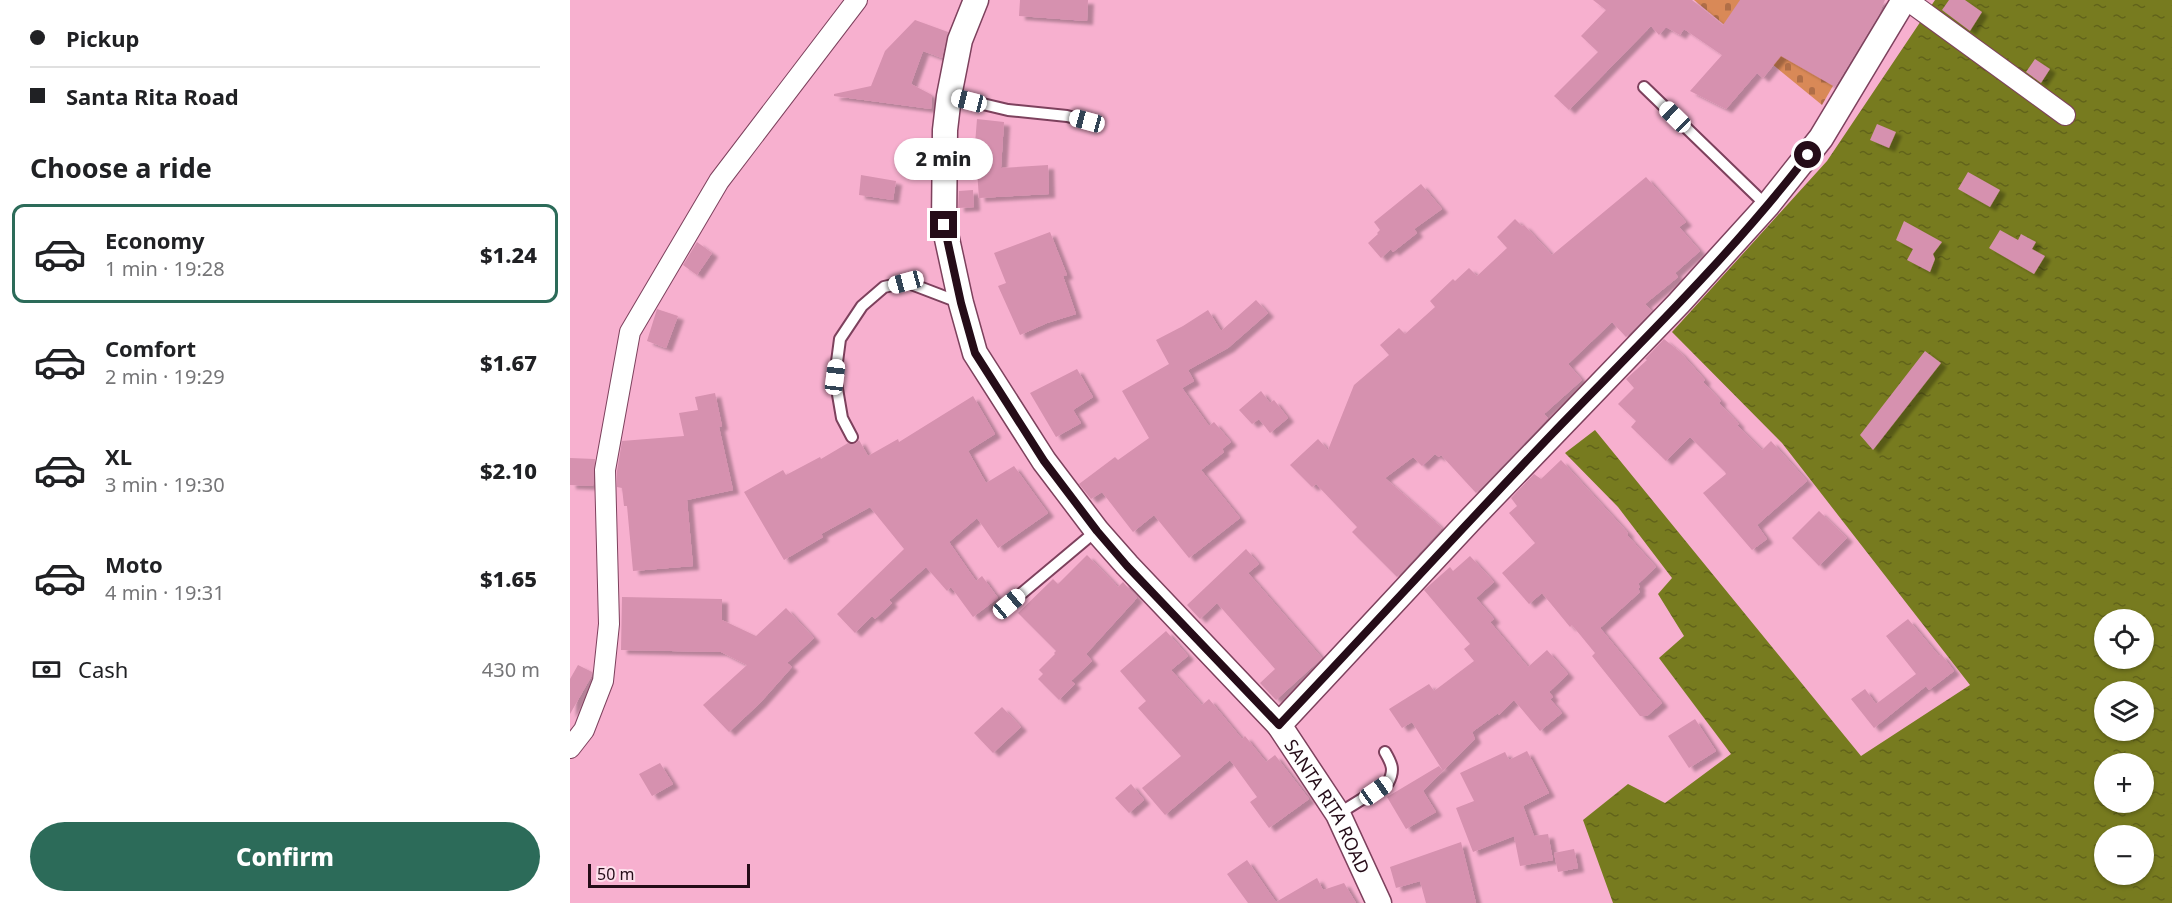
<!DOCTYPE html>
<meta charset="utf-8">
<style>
body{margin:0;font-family:"Noto Sans",sans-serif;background:#f2f2f2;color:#202124;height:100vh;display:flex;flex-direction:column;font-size:22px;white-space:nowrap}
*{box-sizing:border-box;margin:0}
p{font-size:20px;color:#757577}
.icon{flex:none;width:33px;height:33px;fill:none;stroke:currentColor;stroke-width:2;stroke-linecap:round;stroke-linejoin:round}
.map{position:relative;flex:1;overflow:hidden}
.drawer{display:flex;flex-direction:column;background:#fff;width:570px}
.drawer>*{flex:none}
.banner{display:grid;align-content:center;height:132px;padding:0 30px;background:#fff}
.buttons{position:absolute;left:1524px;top:609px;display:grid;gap:12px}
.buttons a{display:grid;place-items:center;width:60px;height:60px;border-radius:50%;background:#fff;box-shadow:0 2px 4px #0004;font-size:30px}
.scale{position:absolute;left:18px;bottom:15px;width:162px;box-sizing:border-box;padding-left:6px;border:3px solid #250c18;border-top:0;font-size:16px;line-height:21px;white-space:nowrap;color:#250c18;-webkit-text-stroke:4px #fee0ec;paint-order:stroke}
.end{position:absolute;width:27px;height:27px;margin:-14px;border:8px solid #250c18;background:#fff;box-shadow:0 0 0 3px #fff}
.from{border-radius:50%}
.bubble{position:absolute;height:42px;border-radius:21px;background:#fff;box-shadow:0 2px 4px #0004;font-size:20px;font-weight:800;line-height:42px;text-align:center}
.car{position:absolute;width:18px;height:36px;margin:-18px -9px;border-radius:8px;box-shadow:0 0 4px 2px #0007;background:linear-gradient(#fff 24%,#345 0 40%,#fff 0 76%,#345 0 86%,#fff 0)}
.banner b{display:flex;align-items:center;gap:21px;height:57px;font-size:22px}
.banner b+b{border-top:2px solid #e0e0e0}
.banner i{width:15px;height:15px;background:#202124}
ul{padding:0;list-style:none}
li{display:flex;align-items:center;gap:18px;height:99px;margin:0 12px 9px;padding:0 18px;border:3px solid transparent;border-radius:12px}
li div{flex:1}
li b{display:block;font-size:22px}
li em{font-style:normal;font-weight:800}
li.selected{border-color:#2c6b59}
li>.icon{width:54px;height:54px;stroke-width:1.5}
h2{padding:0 30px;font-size:27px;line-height:72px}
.pay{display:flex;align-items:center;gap:15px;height:66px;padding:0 30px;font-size:22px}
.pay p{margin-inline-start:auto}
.action{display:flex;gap:12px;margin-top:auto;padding:12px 30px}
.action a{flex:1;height:69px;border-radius:36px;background:#2c6b59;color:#fff;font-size:24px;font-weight:800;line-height:69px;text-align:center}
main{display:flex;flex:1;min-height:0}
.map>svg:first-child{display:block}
</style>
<main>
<section class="drawer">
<div class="banner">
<b><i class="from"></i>Pickup</b>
<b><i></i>Santa Rita Road</b>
</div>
<h2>Choose a ride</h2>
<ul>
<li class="selected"><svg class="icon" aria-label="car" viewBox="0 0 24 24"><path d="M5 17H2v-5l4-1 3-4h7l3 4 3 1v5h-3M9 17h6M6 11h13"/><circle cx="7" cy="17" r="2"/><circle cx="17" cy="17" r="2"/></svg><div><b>Economy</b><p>1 min · 19:28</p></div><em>$1.24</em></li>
<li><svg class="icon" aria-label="car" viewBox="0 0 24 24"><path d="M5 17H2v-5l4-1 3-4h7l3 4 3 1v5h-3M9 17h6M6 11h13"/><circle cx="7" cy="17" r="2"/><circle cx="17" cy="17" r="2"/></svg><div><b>Comfort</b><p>2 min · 19:29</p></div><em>$1.67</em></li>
<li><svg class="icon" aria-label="car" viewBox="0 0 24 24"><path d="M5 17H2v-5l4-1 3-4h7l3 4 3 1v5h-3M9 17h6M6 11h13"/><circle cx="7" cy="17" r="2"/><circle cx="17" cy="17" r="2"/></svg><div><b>XL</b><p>3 min · 19:30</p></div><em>$2.10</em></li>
<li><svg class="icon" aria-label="car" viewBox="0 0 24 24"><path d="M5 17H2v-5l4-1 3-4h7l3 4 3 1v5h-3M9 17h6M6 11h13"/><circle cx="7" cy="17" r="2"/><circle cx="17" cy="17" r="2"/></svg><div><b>Moto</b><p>4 min · 19:31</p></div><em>$1.65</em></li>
</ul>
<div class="pay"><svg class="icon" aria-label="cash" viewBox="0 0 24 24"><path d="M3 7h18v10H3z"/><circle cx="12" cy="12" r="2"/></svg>Cash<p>430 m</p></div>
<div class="action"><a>Confirm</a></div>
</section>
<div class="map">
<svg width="1602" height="903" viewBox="0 0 1602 903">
<defs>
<pattern id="cemetery-stones" width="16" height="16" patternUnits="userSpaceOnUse" patternTransform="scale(1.5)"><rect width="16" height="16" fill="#d98957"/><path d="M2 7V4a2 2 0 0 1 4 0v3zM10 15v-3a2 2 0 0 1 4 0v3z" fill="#b06e47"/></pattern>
<pattern id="water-ripples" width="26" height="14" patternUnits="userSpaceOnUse" patternTransform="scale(1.5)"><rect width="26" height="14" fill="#777b1f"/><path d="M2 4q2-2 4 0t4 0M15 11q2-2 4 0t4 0" fill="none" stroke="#61631a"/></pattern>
<filter id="shadow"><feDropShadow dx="6" dy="4" stdDeviation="1.5" flood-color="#0004"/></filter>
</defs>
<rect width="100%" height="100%" fill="#f7b0cf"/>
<!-- cemetery -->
<path fill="url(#cemetery-stones)" d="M1124,0H1312L1252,105Z"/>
<!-- water -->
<path fill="url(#water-ripples)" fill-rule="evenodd" d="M1365,0H1602V903H1043L1013,820L1058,784L1095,803L1161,754L1089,658L1114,636L1088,594L1102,578L1048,507L995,453L1025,430L1291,756L1400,685L1212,443L1102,332L1257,161ZM1534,620H1574V658H1534ZM1534,692H1574V730H1534ZM1534,764H1574V802H1534ZM1534,836H1574V874H1534Z"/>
<!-- building -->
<path fill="#d691af" filter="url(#shadow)" d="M450,0H518L517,21L449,16Z
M1023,0H1122L1153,25L1170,0H1315L1309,14L1265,87L1211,56L1193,78L1187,73L1156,109L1120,91L1152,55L1114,29L1110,35L1096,27L1089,35L1081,26L999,110L984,96L1028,52L1011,36L1036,10Z
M1379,0H1395L1412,12L1400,31L1372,10Z
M345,20L378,32L372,58L353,51L341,84L362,95L361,109L264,96V94L301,86L315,51Z
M1465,59L1480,69L1471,83L1456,72Z
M407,119L434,122L431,168L478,165L479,194L409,198L405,144Z
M1307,124L1326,132L1319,148L1300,140Z
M1398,172L1430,190L1420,207L1388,189Z
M291,175L326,181L323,200L289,195Z
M1076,177L1116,222L1109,227L1130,251L1105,273L1108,277L1075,304L1082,311L1056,337L1042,322L998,364L1012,380L974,414L978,418L906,493L871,455L869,457L865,454L852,466L843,457L815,478L872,528L827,577L782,532L787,527L746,484L742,487L720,465L748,439L758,450L784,385L819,355L810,345L829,328L835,334L865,307L860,301L883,279L885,281L899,268L907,276L937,248L927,237L945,219L952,226L954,225L982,255Z
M851,184L872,209L844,229L847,233L823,252L821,249L811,258L798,243L808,234L807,233L810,230L804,222Z
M403,190L404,207L388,208L389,191Z
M1334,221L1372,242L1363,254L1365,259L1360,272L1337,260L1343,249L1326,240Z
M1430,230L1448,240L1451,234L1466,242L1462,249L1475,256L1464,274L1419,248Z
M480,232L497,275L493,276L506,314L477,323L450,335L428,286L436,283L424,253Z
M127,242L142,253L127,275L113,265Z
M686,300L698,313L658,348L618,370L624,381L612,388L639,426L644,422L661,442L652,449L654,452L631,470L670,518L619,558L584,515L563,532L532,492L521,499L509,484L545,457L548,460L579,438L552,391L599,364L586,340L613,326L638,310L651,331Z
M87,309L108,316L96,348L77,341Z
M1094,339L1110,352L1135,380L1133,382L1151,401L1149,403L1169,424L1167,425L1192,450L1201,441L1237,481L1187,525L1197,539L1182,550L1133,493L1156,474L1155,472L1120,437L1096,461L1061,427L1066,421L1048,404L1064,388L1056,379L1077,360L1075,359Z
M1355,351L1371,363L1303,450L1290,435Z
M507,369L523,397L503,410L511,423L486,437L460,393Z
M691,391L700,403L704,400L718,418L700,433L689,419L682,424L669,410Z
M145,393L152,426L149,427L163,490L117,500L123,566L63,571L57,506H54L52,488L47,487V471L52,441L114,436L109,413L128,410L125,397Z
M403,396L425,434L398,451L416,483L444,466L478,513L428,548L407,518L379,542L406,581L412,576L428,598L403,617L381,587L377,591L356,567L319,600L322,603L305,619L302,616L285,633L267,614L334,549L300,507L251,534L253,537L214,560L174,492L213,470L216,475L250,457L251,459L278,443L285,444L289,440L298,456L328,439L329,442Z
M0,458L25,459L23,486L0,485Z
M991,460L1058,533L1057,535L1086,567L1068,584L1070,587L1068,589L1070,592L1030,628L1092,703L1077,716H1070L1022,656L1025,653L1002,625L1000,627L972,593L959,604L932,573L965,543L939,513L947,506L941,498L964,474L971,479Z
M1249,511L1277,538L1249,566L1222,538Z
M676,549L689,564L678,573L752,658L706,700L690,683L705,669L647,603L630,619L617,605Z
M517,555L548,587L553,582L567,598L516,654L522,661L501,681L505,684L489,700L468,679L473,674L469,670L485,654L484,653L486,651L448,613L483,579L488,584Z
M900,556L924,582L906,598L924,619L920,622L958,667L977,650L998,674L979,692L983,697L980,699L992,713L970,731L944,700L929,715L928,713L902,732L905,739L873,771L842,722L832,728L819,709L859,684L864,691L904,661L894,649L900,644L854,590L880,567L883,571Z
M52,597L152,599V620L186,636L216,608L244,638L217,663L222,667L190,703L159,732L133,705L177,665L151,652L51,650Z
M1338,619L1369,656L1371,654L1384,671L1359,690L1356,686L1304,728L1281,699L1295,689L1306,704L1346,674L1316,636Z
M596,631L618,656L601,670L632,705L639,699L672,739L675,736L696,762L705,755L739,799L699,828L680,802L687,797L660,760L595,815L572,788L611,756L568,708L576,701L550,671Z
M8,665L22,672L21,677L0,714V679Z
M432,707L451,727L423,753L404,733Z
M1125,719L1146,751L1119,768L1098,736Z
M957,751L979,793L953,806L964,836L978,834L983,860L950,866L944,836L903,852L886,808L904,801L890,773L935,752L939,760Z
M90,763L103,784L82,796L69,774Z
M869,766L873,771L852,792L853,791L866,812L836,829L817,797Z
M561,784L574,800L559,813L545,798Z
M891,842L906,903H856L850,881L826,888L820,867Z
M1004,849L1008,868L988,872L984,853Z
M677,860L706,902L747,878L753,890L774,883L786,903H678L657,874Z"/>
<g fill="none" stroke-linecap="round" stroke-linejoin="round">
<defs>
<path id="service" d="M1074,87L1197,206
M379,96L438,110L497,116L517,121
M282,437L272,418L265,377L270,339L292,306L314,287L336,282L391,303
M439,604L526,531
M768,814L818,783C825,770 822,764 815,752"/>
<path id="minor" d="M1337,0L1495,115
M0,748L14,730L33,681L39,624L35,470L60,332L149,181L287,0"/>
<g id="tertiary">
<path id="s1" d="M406,0L390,40L379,96L375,130L374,225L391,303L405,353L474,461L527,531L557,565L709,725L768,814L809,903"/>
<path d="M709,725L901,519L1109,303L1197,206L1251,138L1334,0"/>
</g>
</defs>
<!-- service casing -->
<use href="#service" stroke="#7d415d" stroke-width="14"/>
<!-- minor casing -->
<use href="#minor" stroke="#7d415d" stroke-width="22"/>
<!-- tertiary casing -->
<use href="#tertiary" stroke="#7d415d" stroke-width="27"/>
<!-- service -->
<use href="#service" stroke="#fff" stroke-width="10"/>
<!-- minor -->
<use href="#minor" stroke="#fff" stroke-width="20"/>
<!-- tertiary -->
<use href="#tertiary" stroke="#fff" stroke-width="24"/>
</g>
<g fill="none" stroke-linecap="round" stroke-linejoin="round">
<!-- route -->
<path stroke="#250c18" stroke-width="8" d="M374,225L391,303L405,353L474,461L527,531L557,566L709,725C801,628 891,529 983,433C1070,343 1161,255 1238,155"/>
</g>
<g text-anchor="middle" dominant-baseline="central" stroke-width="6" stroke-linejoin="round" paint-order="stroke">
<!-- street labels -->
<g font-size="18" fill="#250c18" stroke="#fee0ec">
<text stroke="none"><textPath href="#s1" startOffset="938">SANTA RITA ROAD</textPath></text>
</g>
</g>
</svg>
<div class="buttons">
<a><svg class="icon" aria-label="locate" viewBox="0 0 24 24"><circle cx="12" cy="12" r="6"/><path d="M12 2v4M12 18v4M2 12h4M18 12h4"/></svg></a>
<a><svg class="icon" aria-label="layers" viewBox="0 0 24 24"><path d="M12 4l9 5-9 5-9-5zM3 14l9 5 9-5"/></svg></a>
<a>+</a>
<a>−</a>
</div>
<div class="scale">50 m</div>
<i class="end from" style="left:1238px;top:155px"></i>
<i class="end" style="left:374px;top:225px"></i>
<div class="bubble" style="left:324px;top:138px;width:99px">2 min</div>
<i class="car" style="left:399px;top:101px;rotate:284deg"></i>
<i class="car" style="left:1105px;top:117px;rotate:314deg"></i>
<i class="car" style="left:517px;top:121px;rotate:285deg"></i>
<i class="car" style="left:336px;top:282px;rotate:255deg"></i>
<i class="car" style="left:265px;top:377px;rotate:7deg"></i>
<i class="car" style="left:439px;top:604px;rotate:50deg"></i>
<i class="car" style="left:806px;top:791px;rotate:55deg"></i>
</div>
</main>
